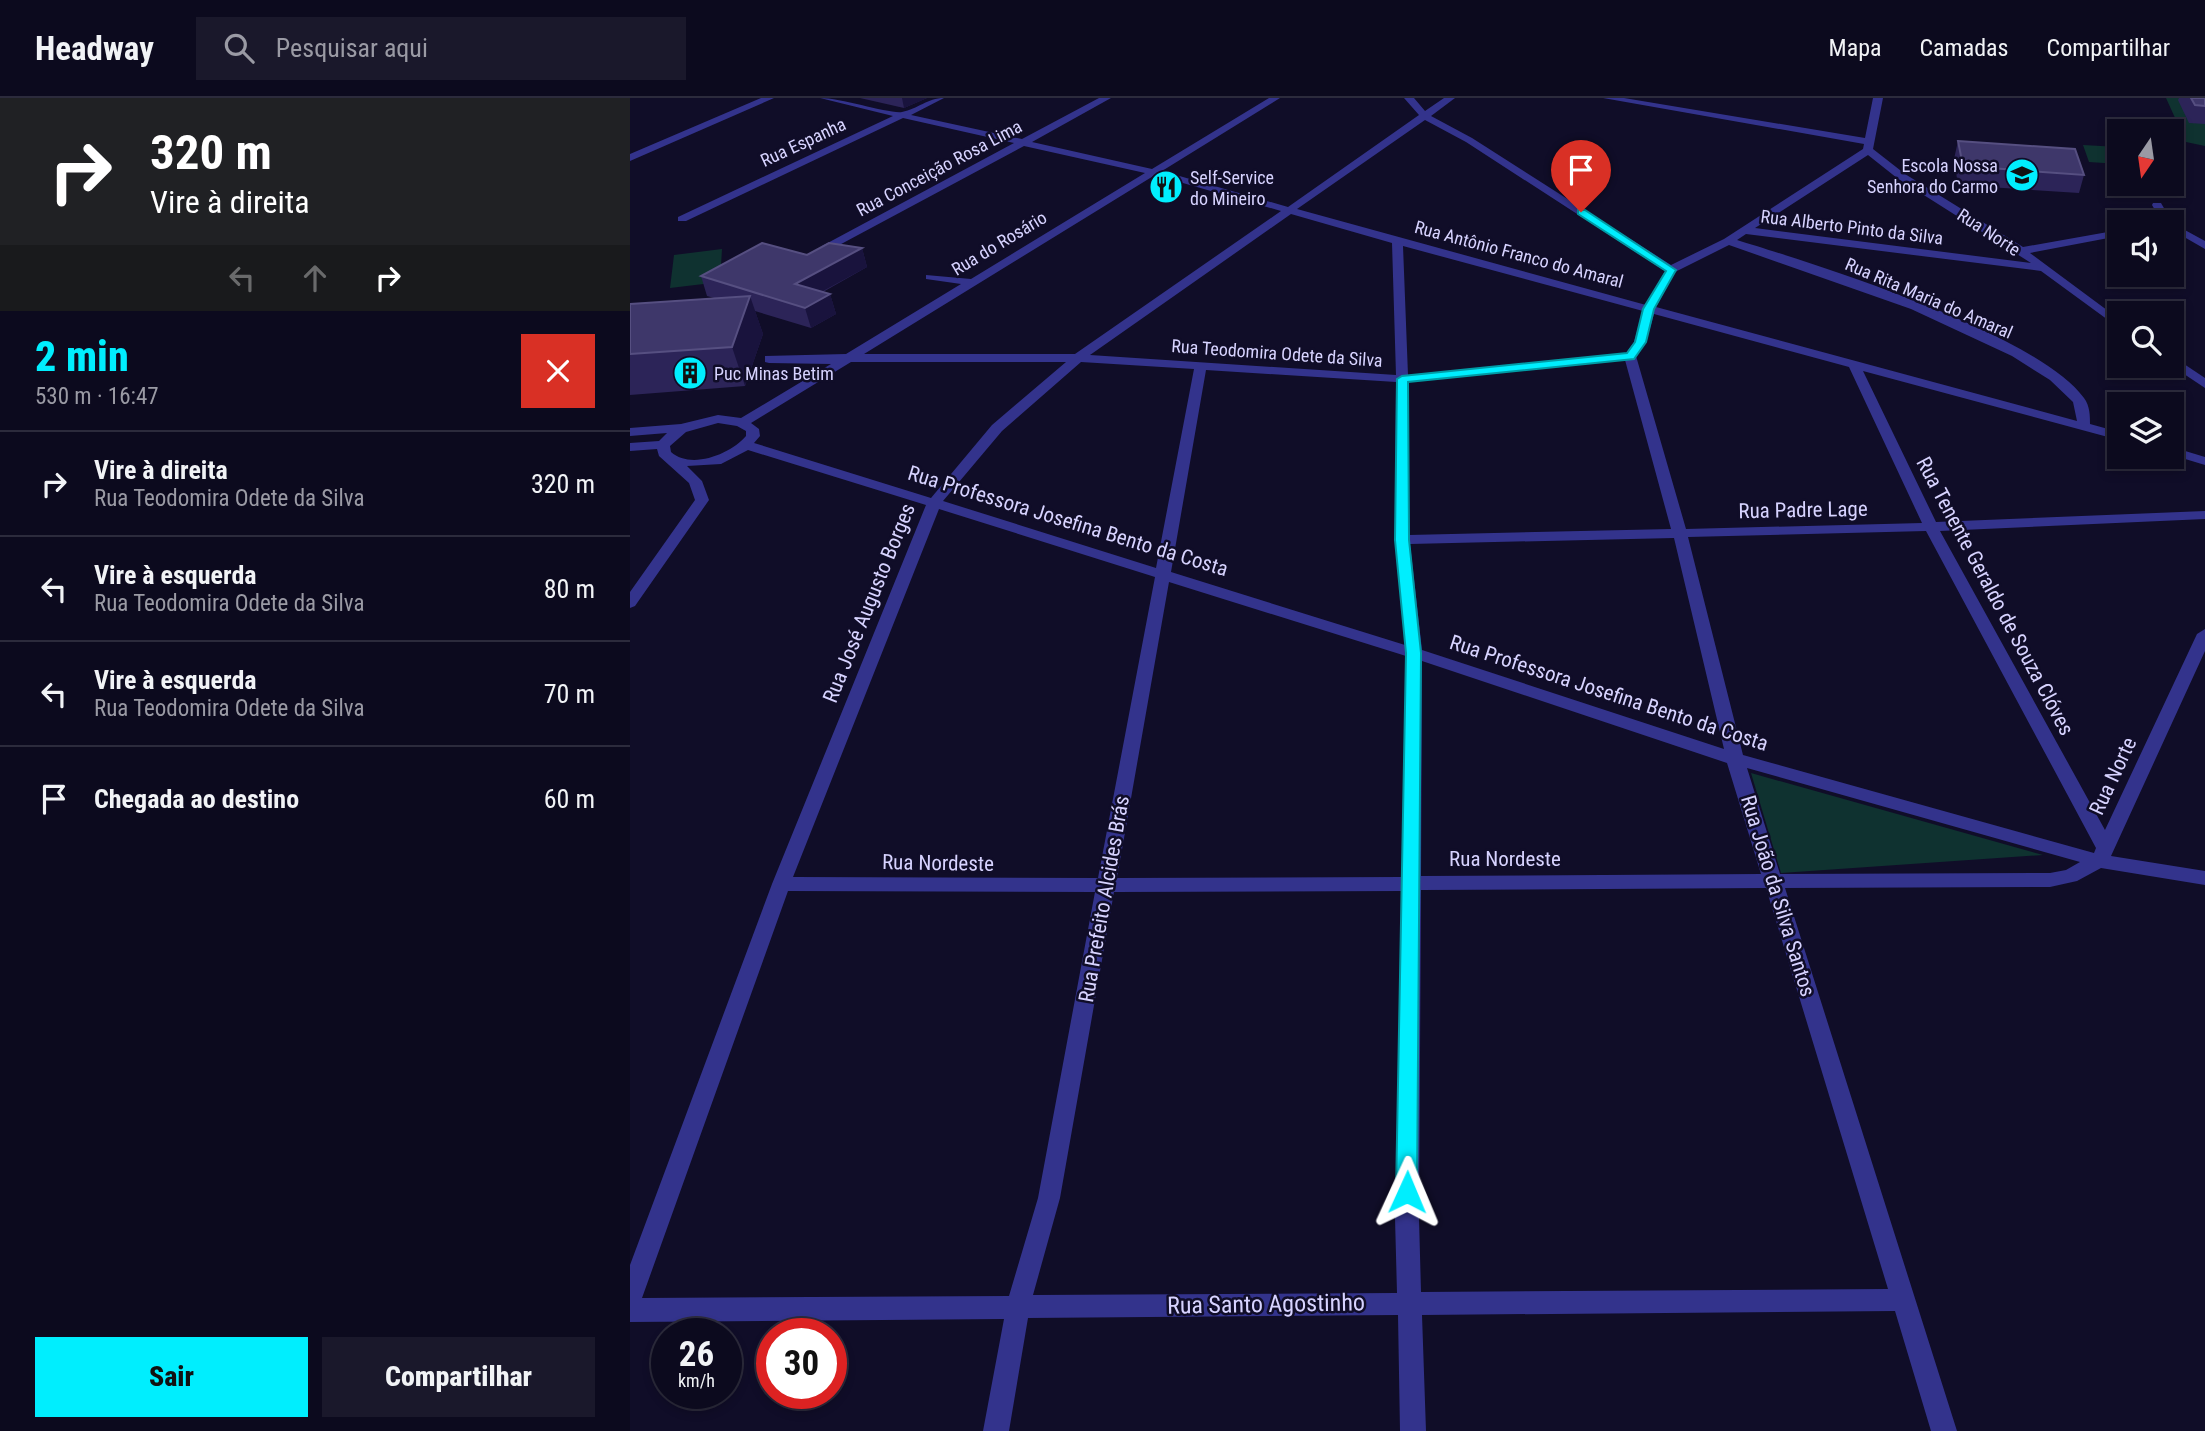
<!DOCTYPE html>
<html lang="pt">
<meta charset="utf-8">
<style>
body{margin:0;font-family:"Roboto Condensed",sans-serif;background:#1a182b;color:#f1f3f6;height:100vh;display:flex;flex-direction:column;font-size:26px;white-space:nowrap}
*{box-sizing:border-box;margin:0}
p{font-size:23px;color:#9a9aa4}
.icon{flex:none;width:38px;height:38px;fill:none;stroke:currentColor;stroke-width:2;stroke-linecap:round;stroke-linejoin:round}
.map{position:relative;flex:1;overflow:hidden}
.panel{display:flex;flex-direction:column;background:#0c0a1e;width:630px}
.panel>*{flex:none}
.banner{background:#202124;color:#fff;overflow:hidden}
.needle{width:46px;rotate:193deg}
.fabs{position:absolute;left:1477px;top:21px;display:grid;gap:14px}
.fabs a{display:grid;place-items:center;width:77px;height:77px;border-radius:0px;background:#0c0a1e;box-shadow:0 4px 10px #0003,0 0 0 2px #2c2b3c;font-size:35px}
.speed{position:absolute;left:21px;top:1220px;display:flex;gap:14px;font-size:35px;font-weight:700;text-align:center}
.speed>*{display:grid;place-content:center;width:91px;height:91px;border-radius:50%;background:#0c0a1e;box-shadow:0 4px 10px #0003,0 0 0 2px #2c2b3c;line-height:1}
.speed small{font-size:18px;font-weight:400}
.speed .limit{border:10px solid #d22;background:#fff;color:#111}
.pin{position:absolute;display:grid;place-items:center;width:60px;height:60px;color:#fff;margin:-72px -30px;border-radius:50% 50% 50% 0;rotate:-45deg;box-shadow:0 0 7px #0007}
.pin .icon{rotate:45deg}
.me{position:absolute;width:77px;margin:-38px;rotate:1deg;stroke-linejoin:round;filter:drop-shadow(0 0 5px #0008)}
.turn{display:flex;align-items:center;gap:24px;height:147px;padding:0 35px;font-size:32px}
.turn .icon{width:91px;height:91px;stroke-width:2.5}
.turn b{display:block;font-size:49px;line-height:60px}
.lanes{display:flex;align-items:center;height:66px;padding:0 35px;background:#0003;justify-content:center;gap:35px;direction:ltr}
.lanes .off{opacity:.35}
.round{display:grid;place-items:center;flex:none;width:74px;height:74px;border-radius:0px;background:#1a182b}
.summary{display:flex;align-items:center;justify-content:space-between;height:119px;padding:0 35px}
h1{font-size:42px;font-weight:800;line-height:52px;color:#00eefe}
.primary-button{display:flex;gap:14px;margin-top:auto;padding:14px 35px}
.primary-button a{flex:1;height:80px;border-radius:0px;background:#00eefe;color:#111;font-size:28px;font-weight:800;line-height:80px;text-align:center}
.primary-button a+a{background:#1a182b;color:#f1f3f6}
ul{padding:0;list-style:none}
li{display:flex;align-items:center;gap:21px;height:105px;padding:0 35px;border-top:2px solid #2c2b3c}
li div{flex:1}
li b{display:block;font-size:26px}
li em{font-style:normal}
header{display:flex;align-items:center;gap:42px;box-sizing:border-box;height:98px;padding:0 35px;background:#0c0a1e;border-bottom:2px solid #2c2b3c}
header strong{font-size:33px}
nav{display:flex;gap:38px;margin-inline-start:auto;font-size:24px}
.search{width:490px;height:63px;background:#1a182b;display:flex;align-items:center;gap:18px;box-sizing:border-box;padding:0 24px;border-radius:0px;color:#9a9aa4;font-size:26px}
main{display:flex;flex:1;min-height:0}
.map>svg:first-child{display:block}
.green{fill:#0f3230}
.lines{fill:none;stroke-linecap:round;stroke-linejoin:round}
.minor{fill:#33338c;fill-rule:evenodd}
.wall{fill:#2c2458}
.shaded-wall{fill:#19133d}
.building{fill:#3e376a;stroke:#564f81;stroke-width:2}
.route{fill:#00eefe;stroke:#009ba5;stroke-width:2}
.labels{text-anchor:middle;dominant-baseline:central;stroke-width:5;stroke-linejoin:round;paint-order:stroke}
.far-street-label{font-size:18px;fill:#d7d3ff;stroke:#100d28}
.far-poi-label{font-size:18px;fill:#d7d3ff;stroke:#100d28;text-anchor:start}
.street-label{font-size:21px;fill:#d7d3ff;stroke:#100d28}
.near-street-label{font-size:24px;fill:#d7d3ff;stroke:#100d28}
</style>
<header>
<strong>Headway</strong>
<div class="search"><svg class="icon" aria-label="search" viewBox="0 0 24 24"><circle cx="10" cy="10" r="6"/><path d="M15 15l6 6"/></svg>Pesquisar aqui</div>
<nav><a>Mapa</a><a>Camadas</a><a>Compartilhar</a></nav>
</header>
<main>
<section class="panel">
<div class="banner">
<div class="turn"><svg class="icon" aria-label="right" viewBox="0 0 24 24"><path d="M7 20v-9h11M14 6l5 5-5 5"/></svg><div><b>320 m</b>Vire à direita</div></div>
<div class="lanes"><svg class="icon off" aria-label="left" viewBox="0 0 24 24"><path d="M17 20v-9H6M10 6l-5 5 5 5"/></svg><svg class="icon off" aria-label="ahead" viewBox="0 0 24 24"><path d="M12 20V5M6 11l6-6 6 6"/></svg><svg class="icon" aria-label="right" viewBox="0 0 24 24"><path d="M7 20v-9h11M14 6l5 5-5 5"/></svg></div>
</div>
<div class="summary"><div><h1>2 min</h1><p>530 m · 16:47</p></div><a class="round" style="background:#d93025;color:#fff"><svg class="icon" aria-label="close" viewBox="0 0 24 24"><path d="M6 6l12 12M18 6L6 18"/></svg></a></div>
<ul>
<li><svg class="icon" aria-label="right" viewBox="0 0 24 24"><path d="M7 20v-9h11M14 6l5 5-5 5"/></svg><div><b>Vire à direita</b><p>Rua Teodomira Odete da Silva</p></div><em>320 m</em></li>
<li><svg class="icon" aria-label="left" viewBox="0 0 24 24"><path d="M17 20v-9H6M10 6l-5 5 5 5"/></svg><div><b>Vire à esquerda</b><p>Rua Teodomira Odete da Silva</p></div><em>80 m</em></li>
<li><svg class="icon" aria-label="left" viewBox="0 0 24 24"><path d="M17 20v-9H6M10 6l-5 5 5 5"/></svg><div><b>Vire à esquerda</b><p>Rua Teodomira Odete da Silva</p></div><em>70 m</em></li>
<li><svg class="icon" aria-label="arrive" viewBox="0 0 24 24"><path d="M6 21V4h12l-3 4 3 4H6"/></svg><div><b>Chegada ao destino</b></div><em>60 m</em></li>
</ul>
<div class="primary-button"><a>Sair</a><a>Compartilhar</a></div>
</section>
<div class="map">
<svg width="1575" height="1333" viewBox="0 0 1575 1333">
<rect width="100%" height="100%" fill="#100d28"/>
<!-- green -->
<path class="green" d="M1536,0H1575V48L1556,44Z
M1453,47L1489,49V66L1459,64Z
M92,151L90,184L40,190L44,157Z
M1121,675L1413,757L1151,775Z"/>
<g class="lines">
<!-- minor -->
<path class="minor" d="M131,0H144L0,63V56Z
M190,0C212,0 259,16 272,14C288,11 297,0 314,0L281,17L392,41L469,0H481L402,44L522,71L639,0H650L532,73L658,109L789,17L774,0H784L795,13L814,0H825L801,18L842,40L1041,167L1094,141L1233,51L1234,46L973,0H994L1235,40L1243,0H1253L1243,51L1275,76L1393,149L1489,132V138L1400,155L1489,221V230L1411,173L1116,136L1107,142C1188,167 1406,235 1454,300C1460,308 1460,318 1460,326L1489,334V342L1233,273L1306,424L1575,413V421L1310,433L1475,732L1567,536L1575,531V553L1481,758L1575,773V787L1471,770L1447,783L1420,789L1155,790L1327,1333H1301L1265,1213L792,1217L796,1333H770L768,1217L398,1220L379,1333H353L374,1221L0,1224V1167L142,786L296,407L118,352L91,366L57,368L72,383L79,402L5,508L0,510V494L65,402L59,385L29,358L27,351L0,353V345L29,343L37,335L0,338V330L51,326L88,317L111,320L201,266L139,265L135,264V258L216,256L331,186L296,181V177L341,181L515,75L394,48L200,152H192V148L384,45L273,20L56,123H48V119L263,18ZM795,22L836,44L1035,173L1016,207L667,111ZM1238,57L1267,80L1401,165L1125,130ZM525,77L651,113L445,256H234ZM661,116L762,145L766,277L460,257ZM1099,147L1281,211L1382,258L1420,282L1443,304L1447,323L1026,209L1045,174ZM773,148L1013,213L1004,244L996,255L778,277ZM1024,216L1219,269L1292,425L1056,431L1006,258L1016,244ZM995,262L1041,431L779,437L778,284ZM221,264H436L362,327L301,400L124,345L130,338L129,331L121,325ZM451,264L564,271L526,470L313,403L372,333ZM576,272L766,284L765,442L775,547L541,474ZM88,325L107,328L116,333V338C101,356 61,372 41,354L40,348L56,334ZM309,411L525,479L468,780L163,779ZM1296,433L1466,750L1464,755L1113,657L1058,439ZM1044,440L1094,651L792,552L780,446ZM539,484L776,558L772,779L487,780ZM792,563L1097,665L1131,776L791,778ZM1117,670L1450,764L1436,772L1420,775L1150,776ZM1136,790L1258,1191L791,1194L789,1120L791,792ZM158,793L465,794L408,1100L379,1198L12,1200ZM772,793L765,1120L767,1195L403,1197L430,1100L484,794Z
M1523,105H1531L1542,124V125L1575,143V151L1542,132V124H1532L1522,107Z
M1542,258L1575,280V290L1542,268Z
M1542,349L1575,359V367L1542,357Z"/>
</g>
<!-- wall -->
<path class="wall" d="M230,0H297L274,10Z
M1549,0H1575V26L1559,25L1548,2Z
M1328,43L1454,77L1449,95L1328,87L1324,61Z
M232,150L237,169L193,194L200,196L206,216L181,230L125,213L133,236L115,288L0,297V206L84,200L77,198L71,178L177,157Z"/>
<!-- shaded-wall -->
<path class="shaded-wall" d="M272,0H297L274,10Z
M232,150L237,169L171,205L165,186Z
M200,196L206,216L181,230L175,210Z
M120,198L133,236L115,288L102,249Z"/>
<!-- building -->
<path class="building" d="M1561,0H1575V8L1565,7Z
M1328,43L1445,51L1454,77L1333,68Z
M132,145L177,157L199,145L232,150L165,186L200,196L175,210L71,178Z
M120,198L102,249L0,256V206Z"/>
<!-- route -->
<path class="route" d="M948,112H955L1046,172L1024,211L1016,244L1004,261L778,284L779,442L791,555L787,1094L784,1101L777,1104L769,1101L766,1094L776,555L765,442L767,281L772,278L997,255L1005,244L1013,211L1036,173L948,116Z"/>
<!-- icons -->
<defs>
<symbol id="university-disc" viewBox="-11 -11 22 22"><circle r="9.5" fill="#00eefe" stroke="#100d28"/><path d="M0-5L7-2L0 1L-7-2ZM-4 1L0 2.5L4 1V4Q0 6-4 4Z" fill="#111"/></symbol>
<symbol id="restaurant-disc" viewBox="-11 -11 22 22"><circle r="9.5" fill="#00eefe" stroke="#100d28"/><path d="M-5-6h1v4h1v-4h1v4h1v-4h1v5L-1.5 .5V6h-2V.5L-5-1ZM5-6V6H3V1.5H1.5Q1.5-4 5-6Z" fill="#111"/></symbol>
<symbol id="building-disc" viewBox="-11 -11 22 22"><circle r="9.5" fill="#00eefe" stroke="#100d28"/><path d="M-4-6H4V6H1V3H-1V6H-4ZM-2.5-4.3h1.7v1.8h-1.7ZM.8-4.3h1.7v1.8H.8ZM-2.5-1h1.7V.8h-1.7ZM.8-1h1.7V.8H.8Z" fill="#111"/></symbol>
</defs>
<g fill-rule="evenodd">
<use href="#university-disc" x="1373" y="58" width="38" height="38"/>
<use href="#restaurant-disc" x="517" y="70" width="38" height="38"/>
<use href="#building-disc" x="41" y="256" width="38" height="38"/>
</g>
<g class="labels">
<!-- far-street labels -->
<g class="far-street-label">
<text transform="translate(173 44) rotate(-25)">Rua Espanha</text>
<text transform="translate(309 70) rotate(-28)">Rua Conceição Rosa Lima</text>
<text transform="translate(1222 129) rotate(7)">Rua Alberto Pinto da Silva</text>
<text transform="translate(1359 134) rotate(33)">Rua Norte</text>
<text transform="translate(369 145) rotate(-31)">Rua do Rosário</text>
<text transform="translate(889 156) rotate(15)">Rua Antônio Franco do Amaral</text>
<text transform="translate(1299 200) rotate(23)">Rua Rita Maria do Amaral</text>
<text transform="translate(647 255) rotate(4)">Rua Teodomira Odete da Silva</text>
</g>
<!-- far-poi labels -->
<g class="far-poi-label">
<text x="1368" y="67" text-anchor="end">Escola Nossa<tspan x="1368" dy="21">Senhora do Carmo</tspan></text>
<text x="560" y="79">Self-Service<tspan x="560" dy="21">do Mineiro</tspan></text>
<text x="84" y="275">Puc Minas Betim</text>
</g>
<!-- street labels -->
<g class="street-label">
<text transform="translate(1173 412) rotate(-1)">Rua Padre Lage</text>
<text transform="translate(438 423) rotate(17)">Rua Professora Josefina Bento da Costa</text>
<text transform="translate(1365 498) rotate(62)">Rua Tenente Geraldo de Souza Clóves</text>
<text transform="translate(239 505) rotate(-68)">Rua José Augusto Borges</text>
<text transform="translate(979 595) rotate(18)">Rua Professora Josefina Bento da Costa</text>
<text transform="translate(1483 678) rotate(-65)">Rua Norte</text>
<text x="875" y="761">Rua Nordeste</text>
<text transform="translate(308 765) rotate(1)">Rua Nordeste</text>
<text transform="translate(1148 798) rotate(73)">Rua João da Silva Santos</text>
<text transform="translate(474 801) rotate(-80)">Rua Prefeito Alcides Brás</text>
</g>
<!-- near-street labels -->
<g class="near-street-label">
<text transform="translate(636 1206) rotate(-1)">Rua Santo Agostinho</text>
</g>
</g>
</svg>
<div class="fabs">
<a><svg class="needle" viewBox="-14 -14 28 28"><path d="M0-13l5 13h-10z" fill="#e53935"/><path d="M0 13l5-13h-10z" fill="#9a9aa4"/></svg></a>
<a><svg class="icon" aria-label="sound" viewBox="0 0 24 24"><path d="M4 9h4l5-4v14l-5-4H4zM17 9q2 3 0 6"/></svg></a>
<a><svg class="icon" aria-label="search" viewBox="0 0 24 24"><circle cx="10" cy="10" r="6"/><path d="M15 15l6 6"/></svg></a>
<a><svg class="icon" aria-label="layers" viewBox="0 0 24 24"><path d="M12 4l9 5-9 5-9-5zM3 14l9 5 9-5"/></svg></a>
</div>
<div class="speed"><div>26<small>km/h</small></div><div class="limit">30</div></div>
<div class="pin" style="left:951px;top:114px;background:#d93025"><svg class="icon" aria-label="arrive" viewBox="0 0 24 24"><path d="M6 21V4h12l-3 4 3 4H6"/></svg></div>
<svg class="me" style="left:777px;top:1094px" viewBox="-20 -20 40 40"><path d="M0-17L14 15 0 8-14 15z" fill="#00eefe" stroke="#fff" stroke-width="4"/></svg>
</div>
</main>
